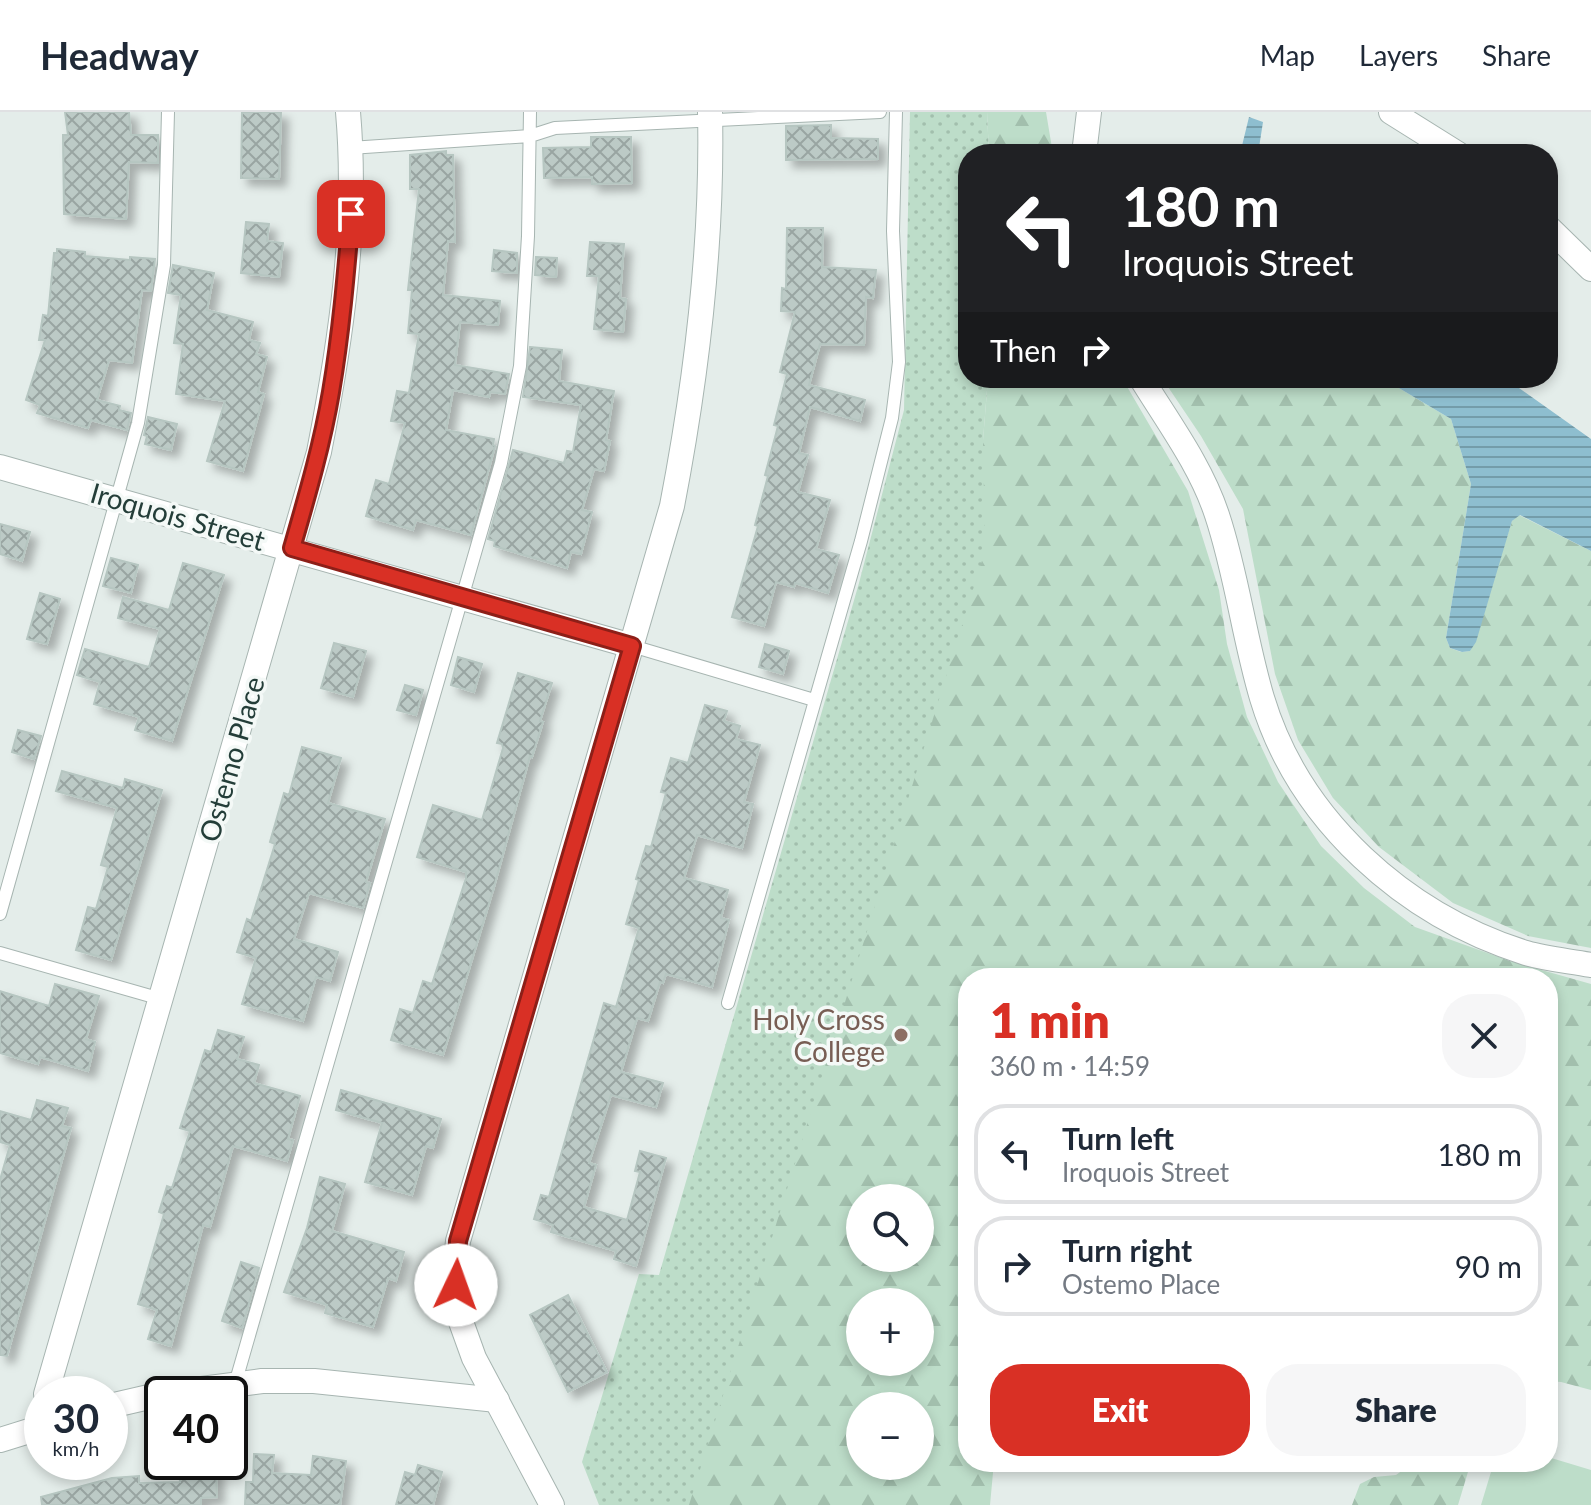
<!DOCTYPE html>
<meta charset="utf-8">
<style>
body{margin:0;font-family:Lato,sans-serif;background:#f6f6f7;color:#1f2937;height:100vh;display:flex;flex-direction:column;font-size:30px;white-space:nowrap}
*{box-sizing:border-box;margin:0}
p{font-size:26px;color:#747a83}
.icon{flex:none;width:44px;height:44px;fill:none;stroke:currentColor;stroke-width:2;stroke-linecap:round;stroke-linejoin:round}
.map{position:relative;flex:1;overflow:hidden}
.panel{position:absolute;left:958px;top:856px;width:600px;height:504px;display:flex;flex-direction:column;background:#fff;border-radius:32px;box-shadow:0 4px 12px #0003}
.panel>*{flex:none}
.top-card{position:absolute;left:958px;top:32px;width:600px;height:244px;border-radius:32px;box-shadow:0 4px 12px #0003;background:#202124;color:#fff;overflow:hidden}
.buttons{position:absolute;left:846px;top:1072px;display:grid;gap:16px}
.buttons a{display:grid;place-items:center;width:88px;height:88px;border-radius:50%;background:#fff;box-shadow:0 4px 12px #0003;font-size:40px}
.speed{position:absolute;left:24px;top:1264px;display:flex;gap:16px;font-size:40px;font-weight:700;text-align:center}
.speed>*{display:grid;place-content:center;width:104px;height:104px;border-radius:50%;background:#fff;box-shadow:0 4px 12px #0003;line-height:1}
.speed small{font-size:20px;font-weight:400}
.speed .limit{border:4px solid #111;border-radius:12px;background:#fff;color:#111}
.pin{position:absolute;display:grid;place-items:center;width:68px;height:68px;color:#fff;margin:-34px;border-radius:16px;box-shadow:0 4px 12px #0006}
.me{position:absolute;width:88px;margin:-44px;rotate:3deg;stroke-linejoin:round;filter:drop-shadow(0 0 6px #0008)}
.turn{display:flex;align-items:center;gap:28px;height:168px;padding:0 32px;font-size:36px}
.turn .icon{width:104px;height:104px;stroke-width:2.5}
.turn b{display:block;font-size:56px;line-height:68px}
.then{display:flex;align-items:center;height:76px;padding:0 32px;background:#0003;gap:16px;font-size:30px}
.round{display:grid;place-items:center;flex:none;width:84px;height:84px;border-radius:32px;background:#f6f6f7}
.summary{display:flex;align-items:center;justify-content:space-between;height:136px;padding:0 32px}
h1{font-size:48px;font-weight:800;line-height:60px;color:#d93025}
.button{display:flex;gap:16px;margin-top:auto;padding:16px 32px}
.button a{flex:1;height:92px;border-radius:32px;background:#d93025;color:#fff;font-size:32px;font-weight:800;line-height:92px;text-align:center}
.button a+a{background:#f6f6f7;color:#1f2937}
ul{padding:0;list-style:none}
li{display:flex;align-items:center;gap:24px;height:100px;margin:0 16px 12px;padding:0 16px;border:4px solid #e0e1e3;border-radius:32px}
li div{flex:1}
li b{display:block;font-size:30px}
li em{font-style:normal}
header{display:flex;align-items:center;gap:48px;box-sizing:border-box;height:112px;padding:0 40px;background:#fff;border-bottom:2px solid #e0e1e3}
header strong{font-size:38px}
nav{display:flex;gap:44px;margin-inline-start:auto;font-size:28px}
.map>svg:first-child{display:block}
.grass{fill:#bdddc9}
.forest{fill:url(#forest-firs);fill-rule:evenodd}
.park{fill:url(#park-dots)}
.water{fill:url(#water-rules)}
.building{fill:url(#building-cross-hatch);stroke:#b6c6c1;stroke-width:2;filter:url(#shadow)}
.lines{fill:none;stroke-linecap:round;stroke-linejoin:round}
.service-casing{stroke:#a7b5b1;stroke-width:14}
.minor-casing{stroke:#a7b5b1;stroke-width:26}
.tertiary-casing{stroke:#a7b5b1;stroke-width:26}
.service{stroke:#fff;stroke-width:12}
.minor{stroke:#fff;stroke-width:24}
.tertiary{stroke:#fff;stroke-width:24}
.route-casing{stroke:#8d1f18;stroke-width:20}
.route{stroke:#d93025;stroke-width:14}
.education-dot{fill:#8d6e63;stroke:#f4f9f7;stroke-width:3}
.labels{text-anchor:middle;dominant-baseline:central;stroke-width:7;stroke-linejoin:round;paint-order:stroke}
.street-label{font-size:28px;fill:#243e39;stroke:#f4f9f7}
.education-label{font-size:28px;fill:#785e54;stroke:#f4f9f7;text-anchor:end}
</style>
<header>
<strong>Headway</strong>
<nav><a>Map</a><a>Layers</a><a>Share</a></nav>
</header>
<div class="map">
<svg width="1591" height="1393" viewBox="0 0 1591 1393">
<defs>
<pattern id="forest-firs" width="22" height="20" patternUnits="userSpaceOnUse" patternTransform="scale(2)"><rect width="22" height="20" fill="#bdddc9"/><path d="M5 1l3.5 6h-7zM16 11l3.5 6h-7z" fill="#a2bfad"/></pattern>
<pattern id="park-dots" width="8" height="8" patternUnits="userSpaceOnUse" patternTransform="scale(2)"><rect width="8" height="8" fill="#bdddc9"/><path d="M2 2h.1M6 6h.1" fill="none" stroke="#a2bfad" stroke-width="1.8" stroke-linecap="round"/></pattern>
<pattern id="water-rules" width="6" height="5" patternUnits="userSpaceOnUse" patternTransform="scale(2)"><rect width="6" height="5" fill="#8ebecf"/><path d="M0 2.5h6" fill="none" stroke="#749ca9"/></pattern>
<pattern id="building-cross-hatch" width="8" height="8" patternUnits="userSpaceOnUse" patternTransform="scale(2)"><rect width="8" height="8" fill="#bccac6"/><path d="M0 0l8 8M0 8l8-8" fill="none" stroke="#99a5a2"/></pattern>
<filter id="shadow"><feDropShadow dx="7" dy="7" stdDeviation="4" flood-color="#0004"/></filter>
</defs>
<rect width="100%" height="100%" fill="#e4edea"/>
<!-- grass -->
<path class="grass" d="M1548,1345L1591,1358V1393H1481L1494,1350H1548Z"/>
<!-- forest -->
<path class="forest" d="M987,0H1046L1053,42H989Z
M988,266H1122L1188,379L1219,478L1227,532L1247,605L1278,670L1321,734L1364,776L1415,815L1510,849L1591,872V1278L1561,1270L1548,1269V866H968V1350H994L990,1393H681L983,328ZM860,1086H920V1146H860ZM860,1190H920V1250H860ZM860,1294H920V1354H860Z
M1162,266H1382L1451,307L1471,372L1446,526L1450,536L1461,540L1470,539L1512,409L1519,403L1591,439V836L1528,824L1453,791L1379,735L1333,686L1298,628L1275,562L1243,397L1201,324Z
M1414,1350H1471L1458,1393H1352L1360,1372L1374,1365L1396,1363Z"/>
<!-- park -->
<path class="park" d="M910,0H987L989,42H968V266H988L983,328L985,439L689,1393H599L582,1350L639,1162L659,1163L859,471L904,298Z"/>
<!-- water -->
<path class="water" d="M1249,5L1263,10L1258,42H1240Z
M1382,266H1505L1591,327V439L1520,403L1512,409L1476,530L1470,539L1462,540L1450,536L1446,526L1471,372L1451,307Z"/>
<!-- building -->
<path class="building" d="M65,0H129L131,23H158V51L129,50L126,107L64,102L63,23H68Z
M242,0H281L279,67L241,66Z
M831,13V26L878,27V47L786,48V14Z
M591,25H631L632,71L592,72V65L544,66L543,36L591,35Z
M446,39V43H453L455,130L448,129L443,183L500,189L498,213L460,210L455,253L509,262L505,282L490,280L489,285L453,278L446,318L494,327L493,333L495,334L471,423L416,408L413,418L366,404L376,368L389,372L405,311L391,309L397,279L409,281L419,222L408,221L412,178H408L419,77H410V43Z
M246,110L269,112L267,129L283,131L279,165L241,161Z
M787,116H823L822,155L876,158L873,186L866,185L864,233L820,232L809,273L865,288L860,309L810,295L799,341L808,343L798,380L830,388L816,437L839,443L828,481L795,471L794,475L776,470L764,514L732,505L758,414L755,413L768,364L765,363L778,314L774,313L787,262L780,260L795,200L781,199L782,176L786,177Z
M590,130L624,132L620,186L626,187L623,220L594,217L599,164H587Z
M57,137L85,140V144L130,148V145L155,147L151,179L142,178L132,251L109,248L97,288L120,294L119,298L131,301L127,318L91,308L88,316L37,301L40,293L26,288L45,228H39L43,203L48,204L54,141H57Z
M494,138L517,141V161L492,159Z
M536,145L557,146L556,165L535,163Z
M173,153L214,161L207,198L253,210L249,228L260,231L256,242L267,245L258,280L264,282L243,359L207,349L225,289L176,282L183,232L174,231L181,183L168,181Z
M530,235L562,238L559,269L614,279L606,328L610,329L604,359L594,357L582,398L592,400L581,442L571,440L567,456L494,434L495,429L488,427L513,338L564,351L567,339L573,340L581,293L523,285Z
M148,305L177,312L171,338L145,332L147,324L144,323Z
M0,412L30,420L22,449L0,442Z
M111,446L138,453L131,481L103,474Z
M183,451L224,463L172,629L135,618L139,605L94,592L100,570L77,563L85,537L149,555L160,517L118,506L123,485L169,498Z
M40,481L60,487L47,532L27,527Z
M334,531L366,539L353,585L321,576Z
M765,532L789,539L783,562L759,555Z
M458,545L482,552L474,580L451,573Z
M518,561L552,571L540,609L543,610L532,645L530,644L494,775L443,943L391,928L400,897L413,901L423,869L432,872L466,766V760L417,745L433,693L482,708L503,636L502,632L497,631Z
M405,573L423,578L416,603L397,598Z
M705,593L727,599L724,609L740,614L736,627L760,633L744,690L753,692L742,736L697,723L684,766L728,778L721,806L729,808L712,875L666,862L663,871L660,870L648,909L637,906L621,960L663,971L656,995L611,983L589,1051L596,1053L584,1095L627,1108L640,1060L635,1059L640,1039L666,1046L636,1154L614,1147L616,1139L551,1120L553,1113L534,1107L541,1083L549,1085L604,891L616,895L639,816L626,812L639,768L636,767L646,734L651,735L666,681L661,680L671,646L688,651Z
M18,618L41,624L34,647L12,640Z
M302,635L341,646L328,691L385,707L366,770L370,771L363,796L309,781L294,827L338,840L330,869L316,865L303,909L242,892L256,846L237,840L247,807L251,809L275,732L270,730L284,681L289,683Z
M62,659L123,676L125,667L162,678L111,848L76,838L88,795L96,797L108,755L101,753L117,696L56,679Z
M55,872L99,884L86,927L95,930L88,959L40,945L38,952L0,941V879L49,894Z
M218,918L244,925L237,947L259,953L254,971L300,984L288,1027L293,1028L287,1049L233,1034L210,1115L203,1113L171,1234L148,1227L157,1198L138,1192L164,1102L159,1100L167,1074L172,1076L190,1019L180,1016L205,938L211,940Z
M341,978L441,1007L433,1036L426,1034L412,1083L365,1070L382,1011L336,998Z
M37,988L68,996L62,1014L71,1016L7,1244L0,1243V1068L10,1033L0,1030V999L31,1008Z
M320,1065L345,1072L332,1119L404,1140L396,1169L388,1166L373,1215L325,1201L327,1193L284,1180L307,1116Z
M241,1150L259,1156L242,1216L222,1209Z
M568,1183L607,1260L568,1280L530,1203Z
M254,1342L274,1343L272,1361L311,1363L313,1344L346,1349L340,1393H245L246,1370H253Z
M418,1353L442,1360L433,1393H396L405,1360L415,1363Z
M216,1356L217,1385L201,1386V1393H42L41,1385L112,1366L139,1364V1371L180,1370L179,1359Z"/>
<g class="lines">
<defs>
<path id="service" d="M350,36L530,24L555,16L880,0
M632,534L814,588
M0,802L138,311L164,153L168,0
M0,841L161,887
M728,891L861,429L892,306L899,250L893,119L896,0
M235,1272L501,351L520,254L528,124L530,0"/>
<path id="minor" d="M1391,0L1458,42
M1084,42L1089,0
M1548,115L1591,157
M1141,266C1168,310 1201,354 1217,403C1237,463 1244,526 1262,586C1299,709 1405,803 1526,841C1546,847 1570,849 1591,853
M0,355L632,534
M46,1282L319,340C341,228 358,114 348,0
M163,1282L262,1269H314L497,1288
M110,1294L162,1282
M0,1328L42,1315"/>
<path id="tertiary" d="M552,1393L474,1246L456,1196V1149L458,1129L672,394C697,264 713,133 710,0"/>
</defs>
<!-- service casing -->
<use href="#service" class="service-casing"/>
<!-- minor casing -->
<use href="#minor" class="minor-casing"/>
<!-- tertiary casing -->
<use href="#tertiary" class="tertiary-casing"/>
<!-- service -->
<use href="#service" class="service"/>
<!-- minor -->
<use href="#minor" class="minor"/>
<!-- tertiary -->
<use href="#tertiary" class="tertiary"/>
</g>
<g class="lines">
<defs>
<path id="route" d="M351,102C346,162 341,221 331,280C322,333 307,384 292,436L632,534L458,1129L456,1173"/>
</defs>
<!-- route casing -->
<use href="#route" class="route-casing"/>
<!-- route -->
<use href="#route" class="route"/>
</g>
<!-- markers -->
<circle class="education-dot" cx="901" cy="923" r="8"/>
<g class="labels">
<!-- street labels -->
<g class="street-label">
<text transform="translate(178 404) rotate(16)">Iroquois Street</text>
<text transform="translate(231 647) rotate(-74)">Ostemo Place</text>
</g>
<!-- education labels -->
<g class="education-label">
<text x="885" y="907">Holy Cross<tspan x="885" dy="32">College</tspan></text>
</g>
</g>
</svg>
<div class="buttons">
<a><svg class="icon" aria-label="search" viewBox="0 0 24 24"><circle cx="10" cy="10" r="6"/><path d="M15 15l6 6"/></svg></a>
<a>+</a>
<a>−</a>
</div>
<div class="speed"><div>30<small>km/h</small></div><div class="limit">40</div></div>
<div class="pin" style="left:351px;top:102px;background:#d93025"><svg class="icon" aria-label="arrive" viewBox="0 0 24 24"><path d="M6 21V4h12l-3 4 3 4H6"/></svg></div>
<svg class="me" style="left:456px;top:1173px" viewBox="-20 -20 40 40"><circle r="19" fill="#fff"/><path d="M0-13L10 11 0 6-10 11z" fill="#d93025"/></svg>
<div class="top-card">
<div class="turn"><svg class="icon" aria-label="left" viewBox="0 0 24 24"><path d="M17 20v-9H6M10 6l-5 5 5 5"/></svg><div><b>180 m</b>Iroquois Street</div></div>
<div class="then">Then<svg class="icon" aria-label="right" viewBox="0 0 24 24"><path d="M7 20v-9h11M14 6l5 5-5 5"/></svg></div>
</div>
<section class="panel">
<div class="summary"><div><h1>1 min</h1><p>360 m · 14:59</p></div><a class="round"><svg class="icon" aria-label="close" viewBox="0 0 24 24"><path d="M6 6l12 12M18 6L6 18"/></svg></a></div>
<ul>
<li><svg class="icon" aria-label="left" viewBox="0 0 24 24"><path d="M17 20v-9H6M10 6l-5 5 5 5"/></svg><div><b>Turn left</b><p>Iroquois Street</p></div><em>180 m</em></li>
<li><svg class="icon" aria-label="right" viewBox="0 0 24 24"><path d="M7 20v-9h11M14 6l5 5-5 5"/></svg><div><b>Turn right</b><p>Ostemo Place</p></div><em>90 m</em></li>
</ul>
<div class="button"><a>Exit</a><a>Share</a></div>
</section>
</div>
